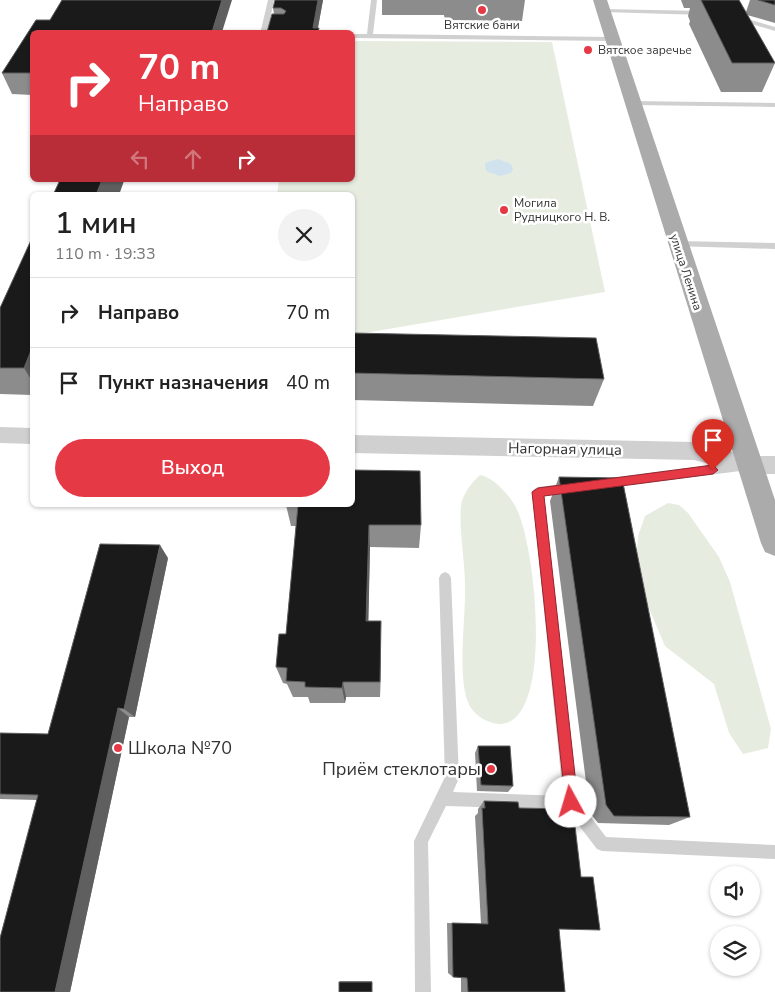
<!DOCTYPE html>
<html lang="ru">
<meta charset="utf-8">
<style>
body{margin:0;font-family:"Nunito Sans",sans-serif;background:#f2f2f2;color:#222;height:100vh;display:flex;flex-direction:column;font-size:19px;white-space:nowrap}
*{box-sizing:border-box;margin:0}
p{font-size:16px;color:#767676}
.icon{flex:none;width:28px;height:28px;fill:none;stroke:currentColor;stroke-width:2;stroke-linecap:round;stroke-linejoin:round}
.map{position:relative;flex:1;overflow:hidden}
.details{position:absolute;left:30px;top:192px;width:325px;height:315px;display:flex;flex-direction:column;background:#fff;border-radius:8px;box-shadow:0 1px 4px #0004}
.details>*{flex:none}
.guide{position:absolute;left:30px;top:30px;width:325px;height:152px;border-radius:8px;box-shadow:0 1px 4px #0004;background:#e63946;color:#fff;overflow:hidden}
.controls{position:absolute;left:710px;top:866px;display:grid;gap:10px}
.controls a{display:grid;place-items:center;width:50px;height:50px;border-radius:50%;background:#fff;box-shadow:0 1px 4px #0004;font-size:25px}
.pin{position:absolute;display:grid;place-items:center;width:42px;height:42px;color:#fff;margin:-51px -21px;border-radius:50% 50% 50% 0;rotate:-45deg;box-shadow:0 0 5px #0007}
.pin .icon{rotate:45deg}
.me{position:absolute;width:55px;margin:-28px;rotate:354deg;stroke-linejoin:round;filter:drop-shadow(0 0 4px #0008)}
.turn{display:flex;align-items:center;gap:18px;height:105px;padding:0 25px;font-size:22px}
.turn .icon{width:65px;height:65px;stroke-width:2.5}
.turn b{display:block;font-size:35px;line-height:42px}
.lanes{display:flex;align-items:center;height:48px;padding:0 25px;background:#0003;justify-content:center;gap:25px;direction:ltr}
.lanes .off{opacity:.35}
.round{display:grid;place-items:center;flex:none;width:52px;height:52px;border-radius:26px;background:#f2f2f2}
.head{display:flex;align-items:center;justify-content:space-between;height:85px;padding:0 25px}
h1{font-size:30px;font-weight:600;line-height:38px}
.button{display:flex;gap:10px;margin-top:auto;padding:10px 25px}
.button a{flex:1;height:58px;border-radius:30px;background:#e63946;color:#fff;font-size:20px;font-weight:600;line-height:58px;text-align:center}
ul{padding:0;list-style:none}
li{display:flex;align-items:center;gap:15px;height:70px;padding:0 25px;border-top:1px solid #e0e0e0}
li div{flex:1}
li b{display:block;font-size:19px}
li em{font-style:normal}
.map>svg:first-child{display:block}
.green{fill:#e6ecdf}
.water{fill:#cfe2ee}
.lines{fill:none;stroke-linecap:round;stroke-linejoin:round}
.service{fill:#d0d0d0;fill-rule:evenodd}
.minor{fill:#d0d0d0;fill-rule:evenodd}
.primary{fill:#ababab;fill-rule:evenodd}
.wall{fill:#8c8c8c}
.shaded-wall{fill:#5f5f5f}
.building{fill:#1a1a1a;stroke:#5f5f5f}
.route{fill:#e63946;stroke:#96252e}
.poi-dot{fill:#e63946;stroke:#fff;stroke-width:2}
.labels{text-anchor:middle;dominant-baseline:central;stroke-width:5;stroke-linejoin:round;paint-order:stroke}
.far-poi-label{font-size:12px;fill:#333;stroke:#fff;text-anchor:start}
.far-street-label{font-size:12px;fill:#333;stroke:#fff}
.street-label{font-size:15px;fill:#333;stroke:#fff}
.near-poi-label{font-size:18px;fill:#333;stroke:#fff;text-anchor:start}
</style>
<div class="map">
<svg width="775" height="992" viewBox="0 0 775 992">
<rect width="100%" height="100%" fill="#fff"/>
<!-- green -->
<path class="green" d="M353,41L552,42L605,292L353,335L352,195H277L279,180H352Z
M480,475C494,478 507,493 514,504C535,535 556,723 500,724C488,724 472,714 468,702C457,675 466,616 465,586C465,560 459,532 461,506C462,495 472,482 480,475Z
M668,503L679,505L688,513L719,557L730,582L771,729L768,748L743,754L729,733L714,684L665,646L648,606L637,552L638,536L645,516Z"/>
<!-- water -->
<path class="water" d="M498,159L511,164L513,169L511,173L500,176L486,171L485,163Z"/>
<g class="lines">
<!-- service -->
<path class="service" d="M268,0H274L268,30H283L286,32H249L252,30H261Z
M371,0H377L373,34L612,37L615,39L612,41L352,38V34H367Z
M601,9L704,11L707,13L704,15L603,12L601,11Z
M737,16L775,27V31L735,19L734,18Z
M629,101L775,103V107L632,105H629Z
M677,241L775,243V249L674,246V242Z
M740,461L744,463L745,466L744,469L740,471L609,488L605,486L603,483L605,480L609,478Z
M569,483L573,485L575,488L573,491L544,496L578,800L606,837L775,845V859L602,851L597,849L567,810L446,806L428,842L431,992H415L414,841L445,777L439,578L441,574L445,572L449,574L451,578L459,778L453,792L563,796L532,492L534,489L538,487Z"/>
<!-- minor -->
<path class="minor" d="M0,427L32,428V444L0,443Z
M352,435L694,442L749,456H775V474H749L694,460L352,453Z"/>
<!-- primary -->
<path class="primary" d="M593,0H607L775,500V556L765,552L761,543Z"/>
</g>
<!-- wall -->
<path class="wall" d="M275,0H323L318,28H319V32H267L274,14L273,8Z
M382,0H525L522,21L445,20L444,15H382Z
M681,0H736L746,12L750,0H775V23L747,15L775,63L762,92H721L689,24L690,21L688,16L690,8H684Z
M36,20L32,32V95L12,94L2,73Z
M32,238V395L0,394V308Z
M352,333L604,379L593,406L352,400Z
M559,477L690,817L669,825L598,823L590,813L550,501Z
M286,505H352L421,525L419,548L370,547L368,621L381,640L380,697H346L345,703H310L308,697H293L287,684L283,683L276,667L286,634L296,526H291Z
M168,558L135,717H129L70,992H0L37,800L0,799V733L48,734Z
M478,746L513,786L508,792L477,791L475,753Z
M484,801L519,808L559,929L565,992H461V977H453L448,973L447,923L481,924L475,816L478,813V809Z
M340,981H372V992L339,982Z"/>
<!-- shaded-wall -->
<path class="shaded-wall" d="M222,0H232L222,32H212Z
M318,0H323L317,32L313,28Z
M102,180H124V181L119,195H96Z
M32,348V381L24,368Z
M369,525L370,547L368,640L366,621Z
M160,545L168,558L135,717L124,709Z
M381,621V640L380,697V682Z
M343,682L346,697L345,703L342,688Z
M118,708L129,717L70,992H55Z"/>
<!-- building -->
<path class="building" d="M62,0H222L212,32H32V73H2L36,20H50Z
M275,0H318L313,28H319L318,32H267L272,14H284L286,11L281,8H273Z
M701,0H739L775,63H732Z
M758,0H775V5Z
M60,180H102L96,195H53Z
M186,193H232V195H186Z
M32,238V348L24,368H0V308Z
M352,333L596,338L604,379L352,373Z
M352,470L420,471L421,525H369L366,621H381L380,682H343L342,688L305,687V682L286,681L287,668L276,667L279,634H286L298,505H352Z
M559,477L622,478L690,817L614,816L606,805Z
M100,544L160,545L124,709L118,708L55,992H0V938L38,795L0,794V733L48,734Z
M478,746H510L513,786L481,785Z
M484,801L518,802L519,808L573,809L581,877H593L600,930L559,929L565,992H468L467,978L453,977L452,923L488,924L482,808H485Z
M339,982H372V992H339Z"/>
<!-- route -->
<path class="route" d="M713,465L718,470L713,474L544,496L578,802L576,808L571,810L566,808L532,492L538,488Z"/>
<!-- markers -->
<g class="poi-dot">
<circle cx="482" cy="10" r="5"/>
<circle cx="588" cy="50" r="5"/>
<circle cx="504" cy="210" r="5"/>
<circle cx="118" cy="748" r="5"/>
<circle cx="491" cy="769" r="5"/>
</g>
<g class="labels">
<!-- far-poi labels -->
<g class="far-poi-label">
<text x="482" y="25" text-anchor="middle">Вятские бани</text>
<text x="598" y="50">Вятское заречье</text>
<text x="514" y="203">Могила<tspan x="514" dy="14">Рудницкого Н. В.</tspan></text>
</g>
<!-- far-street labels -->
<g class="far-street-label">
<text transform="translate(686 272) rotate(72)">улица Ленина</text>
</g>
<!-- street labels -->
<g class="street-label">
<text transform="translate(565 449) rotate(1)">Нагорная улица</text>
</g>
<!-- near-poi labels -->
<g class="near-poi-label">
<text x="128" y="748">Школа №70</text>
<text x="481" y="769" text-anchor="end">Приём стеклотары</text>
</g>
</g>
</svg>
<div class="controls">
<a><svg class="icon" aria-label="sound" viewBox="0 0 24 24"><path d="M4 9h4l5-4v14l-5-4H4zM17 9q2 3 0 6"/></svg></a>
<a><svg class="icon" aria-label="layers" viewBox="0 0 24 24"><path d="M12 4l9 5-9 5-9-5zM3 14l9 5 9-5"/></svg></a>
</div>
<div class="pin" style="left:713px;top:470px;background:#d93025"><svg class="icon" aria-label="arrive" viewBox="0 0 24 24"><path d="M6 21V4h12l-3 4 3 4H6"/></svg></div>
<svg class="me" style="left:571px;top:802px" viewBox="-20 -20 40 40"><circle r="19" fill="#fff"/><path d="M0-13L10 11 0 6-10 11z" fill="#e63946"/></svg>
<div class="guide">
<div class="turn"><svg class="icon" aria-label="right" viewBox="0 0 24 24"><path d="M7 20v-9h11M14 6l5 5-5 5"/></svg><div><b>70 m</b>Направо</div></div>
<div class="lanes"><svg class="icon off" aria-label="left" viewBox="0 0 24 24"><path d="M17 20v-9H6M10 6l-5 5 5 5"/></svg><svg class="icon off" aria-label="ahead" viewBox="0 0 24 24"><path d="M12 20V5M6 11l6-6 6 6"/></svg><svg class="icon" aria-label="right" viewBox="0 0 24 24"><path d="M7 20v-9h11M14 6l5 5-5 5"/></svg></div>
</div>
<section class="details">
<div class="head"><div><h1>1 мин</h1><p>110 m · 19:33</p></div><a class="round"><svg class="icon" aria-label="close" viewBox="0 0 24 24"><path d="M6 6l12 12M18 6L6 18"/></svg></a></div>
<ul>
<li><svg class="icon" aria-label="right" viewBox="0 0 24 24"><path d="M7 20v-9h11M14 6l5 5-5 5"/></svg><div><b>Направо</b></div><em>70 m</em></li>
<li><svg class="icon" aria-label="arrive" viewBox="0 0 24 24"><path d="M6 21V4h12l-3 4 3 4H6"/></svg><div><b>Пункт назначения</b></div><em>40 m</em></li>
</ul>
<div class="button"><a>Выход</a></div>
</section>
</div>
